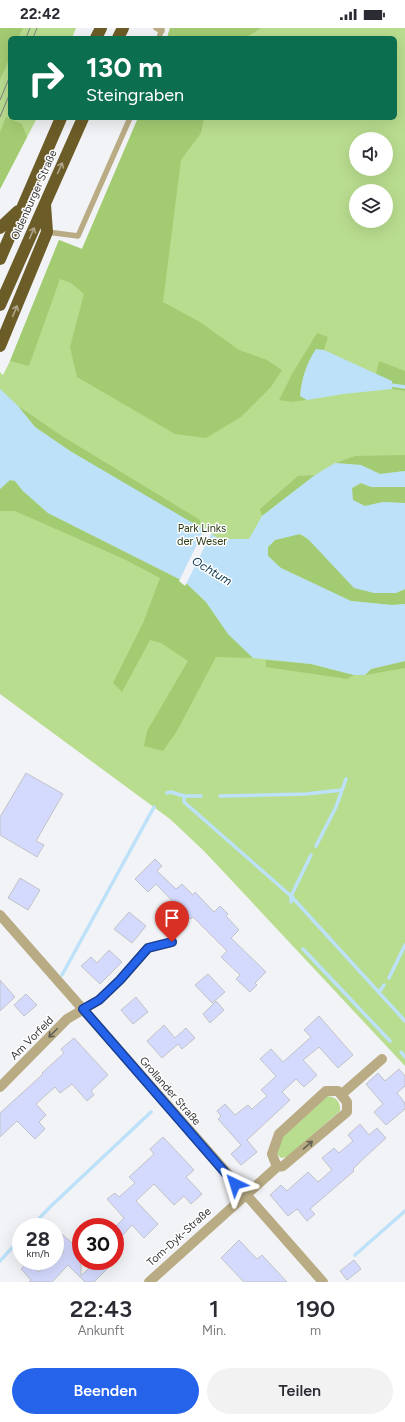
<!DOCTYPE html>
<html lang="de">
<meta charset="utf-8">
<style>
body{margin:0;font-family:Figtree,sans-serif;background:#f2f2f3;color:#2b2b33;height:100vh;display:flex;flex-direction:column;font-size:15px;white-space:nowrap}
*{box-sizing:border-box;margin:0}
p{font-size:13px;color:#7c7c81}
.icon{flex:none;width:22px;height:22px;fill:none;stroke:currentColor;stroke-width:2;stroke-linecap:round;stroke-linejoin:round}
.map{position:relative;height:1254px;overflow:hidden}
.panel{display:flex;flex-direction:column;background:#fff;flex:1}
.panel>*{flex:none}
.guide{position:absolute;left:8px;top:8px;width:389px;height:84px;border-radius:6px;box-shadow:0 4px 16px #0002;background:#0b6e4f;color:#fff;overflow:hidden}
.buttons{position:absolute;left:349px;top:104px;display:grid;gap:8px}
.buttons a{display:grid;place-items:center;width:44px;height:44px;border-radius:50%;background:#fff;box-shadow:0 4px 16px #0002;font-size:20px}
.speed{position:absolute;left:12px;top:1190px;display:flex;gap:8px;font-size:20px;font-weight:700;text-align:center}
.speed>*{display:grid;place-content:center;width:52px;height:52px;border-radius:50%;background:#fff;box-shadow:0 4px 16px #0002;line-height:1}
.speed small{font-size:10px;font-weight:400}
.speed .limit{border:6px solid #d22;background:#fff;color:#111}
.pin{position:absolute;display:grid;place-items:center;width:34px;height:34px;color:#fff;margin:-41px -17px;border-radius:50% 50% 50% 0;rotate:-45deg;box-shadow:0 0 4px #0007}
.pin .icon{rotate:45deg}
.me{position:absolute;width:44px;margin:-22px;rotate:319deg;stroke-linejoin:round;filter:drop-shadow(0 0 3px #0008)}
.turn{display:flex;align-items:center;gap:14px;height:84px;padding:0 12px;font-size:18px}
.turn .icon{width:52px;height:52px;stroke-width:2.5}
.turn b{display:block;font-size:28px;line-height:34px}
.eta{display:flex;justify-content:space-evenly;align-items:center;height:68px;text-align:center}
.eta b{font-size:24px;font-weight:600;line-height:28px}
.cta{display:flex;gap:8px;margin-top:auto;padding:8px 12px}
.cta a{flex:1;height:46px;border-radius:24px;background:#2563eb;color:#fff;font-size:16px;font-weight:600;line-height:46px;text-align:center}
.cta a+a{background:#f2f2f3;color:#2b2b33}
.status{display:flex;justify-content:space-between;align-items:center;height:28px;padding:0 20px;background:#fff;direction:ltr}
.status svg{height:11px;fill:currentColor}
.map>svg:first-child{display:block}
.green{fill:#b9dd8f;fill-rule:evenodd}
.forest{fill:#a3cb72}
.water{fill:#bce1f8}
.pier{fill:#f2f3f6}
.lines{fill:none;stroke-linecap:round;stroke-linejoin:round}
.stream{stroke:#bce1f8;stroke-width:3.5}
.building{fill:#d4dafe;stroke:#c2c3c6}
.lane{stroke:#b9ac84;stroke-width:5.5}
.street{stroke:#b9ac84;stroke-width:10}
.highway{stroke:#6c5c27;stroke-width:12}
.tram{stroke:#808183;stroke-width:1}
.oneway{stroke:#aea588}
.oneway2{stroke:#646053}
.route-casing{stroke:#184099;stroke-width:10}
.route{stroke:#2563eb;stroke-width:7}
.labels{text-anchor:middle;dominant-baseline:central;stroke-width:3;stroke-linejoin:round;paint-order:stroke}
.street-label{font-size:11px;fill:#373738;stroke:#fff}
.park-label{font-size:11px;fill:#2c3c17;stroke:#fff}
.water-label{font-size:12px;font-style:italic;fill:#08364c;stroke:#fff}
</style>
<div class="status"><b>22:42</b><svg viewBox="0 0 49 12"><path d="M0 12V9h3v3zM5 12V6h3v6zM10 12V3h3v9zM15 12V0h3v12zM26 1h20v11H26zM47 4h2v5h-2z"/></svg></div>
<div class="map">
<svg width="405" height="1254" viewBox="0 0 405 1254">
<rect width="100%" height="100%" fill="#f2f3f6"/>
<!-- green -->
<path class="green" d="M0,0H76L72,10H10V90H37L0,161Z
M170,0H405V1038L204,823L170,791L0,666V344L3,347L10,333L59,212L82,221L138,90H395V10H167ZM356,111H386V141H356ZM356,163H386V193H356Z
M325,1068C335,1068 341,1073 340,1083L287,1129L281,1130L276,1125C281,1101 309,1084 325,1068Z"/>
<!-- forest -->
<path class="forest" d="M0,0H23L18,10H10V29L0,52Z
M170,0H261L245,10H167Z
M6,89L22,96L27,109L0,161V104Z
M138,90H204L201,105L181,132L163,274L200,294L239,322L267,332L282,342L271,359L241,389L206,410L175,406L77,349L70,319L84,266L71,255L60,251L29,338L10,333L59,212L82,221Z
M317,305L328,309L324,322H316C306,336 302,350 300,368L307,372L291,374L279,372L292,346Z
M379,333L405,343V363L392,361L391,357L376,346Z
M18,378L62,408L200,492V500L70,423L35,399Z
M405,427V443L380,446L361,437L336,435L355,428Z
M315,447L262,488L260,481L298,448Z
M10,452L15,453L23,463L48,485L185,554L206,574L228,606L253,630L216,629L177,703L163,723L144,718L147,703L188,633L161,615L150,612L122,664L113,655L143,595L160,550L124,531L15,483H0V461Z
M361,455L371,459H405V475L383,474L365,478L352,472V460Z
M299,506L396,565L405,561V576L392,577L351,573L281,540L268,528V519L275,512Z
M266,632L311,636L354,647L347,651L266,639Z
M405,633V640L365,647L371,641Z"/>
<!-- water -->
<path class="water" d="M316,321L324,322L392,353V361L343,366L307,372L300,368C302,350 306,336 316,321Z
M0,361L18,378L35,399L70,423L220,511H249L262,488L315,447L335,435L361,437L380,446L405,443V459H371L361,455L352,460L353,472L365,478L383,474L405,475V561L396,565H374L354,560L307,510L300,506L275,512L268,519V528L281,540L351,573L392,577L405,576V633L371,641L365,647H354L311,636L253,630L228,606L206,574L185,554L48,485L23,463L15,453L10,452L0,461Z"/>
<!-- pier -->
<path class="pier" d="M205,500L212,504L185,558L179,553Z"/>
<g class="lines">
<!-- stream -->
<path class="stream" d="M391,357L405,359
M167,765L171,764L184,768H201
M184,768V774L291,868L405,993
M220,768L306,766L342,762
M316,818L336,779L346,751
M291,874V868L311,827
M303,921L390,1013
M62,947L154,779
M389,950L405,917
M379,964L384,957
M401,1024L405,1029
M31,1199L50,1179L151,1084
M355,1227L405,1183
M0,1233L21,1210"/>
</g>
<!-- building -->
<path class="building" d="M26,745L63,766L36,813L44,817L37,829L0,807V789Z
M155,831L162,838L157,843L176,861L182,856L193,867L195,864L214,884L220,878L228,886L226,888L239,902L231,910L266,944L255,955L257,957L250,964L236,951L240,947L221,929L227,923L193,889L190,891L156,856L148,864L135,851Z
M20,850L40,862L28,882L8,870Z
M129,884L146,898L132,915L114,901Z
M109,922L122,934L100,956L81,938L91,929L97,935Z
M208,946L225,964L212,975L195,957Z
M0,952L15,969L0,983Z
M26,966L37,977L24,988L14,977Z
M136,969L148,984L133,996L121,982Z
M216,973L224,982L210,995L203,986Z
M319,988L353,1027L338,1040L319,1019L303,1032L317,1047L304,1059L296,1051L282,1064L290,1072L247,1112L257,1124L241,1137L231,1126L241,1117L218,1091L221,1088L217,1083L225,1076L235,1087L248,1077L252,1081L267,1068L261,1062L276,1048L260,1031L271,1021L283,1034L311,1009L304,1002Z
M164,997L175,1010L186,1000L195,1010L182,1021L178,1016L162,1030L147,1013Z
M74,1010L108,1047L91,1063L94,1067L87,1073L72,1056L60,1065L55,1059L36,1076L46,1087L39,1094L45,1101L35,1111L17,1093L0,1109V1085L43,1046L42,1045L64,1025L61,1021Z
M399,1041L405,1048V1058L397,1065L405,1075V1081L386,1097L374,1084L383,1076L366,1056L378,1045L385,1053Z
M360,1096L369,1107L377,1100L386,1110L361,1133L353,1141L354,1143L310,1181L315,1186L307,1193L297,1181L288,1188L270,1167L281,1157L287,1163L308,1144L318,1154L332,1142L322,1130L334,1120L339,1125L353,1113L348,1107Z
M163,1109L194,1142L186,1149L202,1166L191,1176L184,1168L174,1177L154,1156L136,1173L158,1196L144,1210L132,1197L115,1215V1199L124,1190L107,1171L115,1165L119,1169L135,1155L129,1149L154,1126L150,1121Z
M55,1200L81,1223V1248L96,1233H115L94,1254H85L68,1237L52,1254H29L31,1252L21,1241L28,1234L39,1244L47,1235L50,1238L64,1224L55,1216Z
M239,1212L257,1231L262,1227L287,1254H244L221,1230Z
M354,1232L361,1241L347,1252L340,1243Z"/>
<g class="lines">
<!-- lane -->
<path class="lane" d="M156,0L162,3
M159,10L162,0
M47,204L78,208L130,90"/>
<!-- street -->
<path class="street" d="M0,887L323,1254
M0,1059L67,991L99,972L120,952L148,920L172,914
M342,1066L382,1031
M149,1254L277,1139L283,1138L347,1084V1074L338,1063H326L279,1106L272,1126L277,1139"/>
<!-- highway -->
<path class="highway" d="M96,10L101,0
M118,10L123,0
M0,200L18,183
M0,231L61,90
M0,277L83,90
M0,318L47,204L45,177"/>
<!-- tram -->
<path class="tram" d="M26,10L30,0
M33,10L37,0
M0,72L10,48
M0,89L10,65"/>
</g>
<!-- one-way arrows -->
<defs><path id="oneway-shaft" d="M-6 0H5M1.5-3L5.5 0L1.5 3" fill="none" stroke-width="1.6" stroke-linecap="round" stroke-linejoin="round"/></defs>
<g class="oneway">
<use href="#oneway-shaft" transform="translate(60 140) rotate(-66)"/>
<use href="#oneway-shaft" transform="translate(32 205) rotate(-66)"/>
<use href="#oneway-shaft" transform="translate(15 283) rotate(-67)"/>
</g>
<g class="oneway2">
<use href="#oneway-shaft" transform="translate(53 1005) rotate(135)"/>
<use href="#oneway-shaft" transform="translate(308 1117) rotate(-41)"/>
</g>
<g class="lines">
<defs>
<path id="route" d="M172,914L148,920L120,952L99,972L83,981L235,1156"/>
</defs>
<!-- route casing -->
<use href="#route" class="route-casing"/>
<!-- route -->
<use href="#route" class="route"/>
</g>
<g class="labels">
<!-- street labels -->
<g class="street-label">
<text transform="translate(34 167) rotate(-66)">Oldenburger Straße</text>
<text transform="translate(32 1010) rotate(-45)">Am Vorfeld</text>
<text transform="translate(170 1063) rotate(49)">Grollander Straße</text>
<text transform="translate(179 1209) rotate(-42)">Tom-Dyk-Straße</text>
</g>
<!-- park labels -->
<g class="park-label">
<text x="202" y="500">Park Links<tspan x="202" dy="13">der Weser</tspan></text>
</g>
<!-- water labels -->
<g class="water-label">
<text transform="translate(212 543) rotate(31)">Ochtum</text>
</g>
</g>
</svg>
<div class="buttons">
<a><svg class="icon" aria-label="sound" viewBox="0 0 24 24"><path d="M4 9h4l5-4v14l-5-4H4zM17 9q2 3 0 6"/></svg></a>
<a><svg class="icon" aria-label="layers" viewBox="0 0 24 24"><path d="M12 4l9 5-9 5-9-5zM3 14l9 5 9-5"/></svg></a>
</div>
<div class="speed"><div>28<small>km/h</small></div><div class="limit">30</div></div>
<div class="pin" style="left:172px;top:914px;background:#d93025"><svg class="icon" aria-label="arrive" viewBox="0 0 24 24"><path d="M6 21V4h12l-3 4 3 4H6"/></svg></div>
<svg class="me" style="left:235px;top:1156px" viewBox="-20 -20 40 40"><path d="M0-17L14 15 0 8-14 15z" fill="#2563eb" stroke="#fff" stroke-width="4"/></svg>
<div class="guide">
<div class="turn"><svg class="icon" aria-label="right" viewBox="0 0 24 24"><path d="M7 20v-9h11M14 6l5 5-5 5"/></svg><div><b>130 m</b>Steingraben</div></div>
</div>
</div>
<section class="panel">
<div class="eta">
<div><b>22:43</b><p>Ankunft</p></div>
<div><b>1</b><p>Min.</p></div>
<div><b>190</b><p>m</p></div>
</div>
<div class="cta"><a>Beenden</a><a>Teilen</a></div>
</section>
